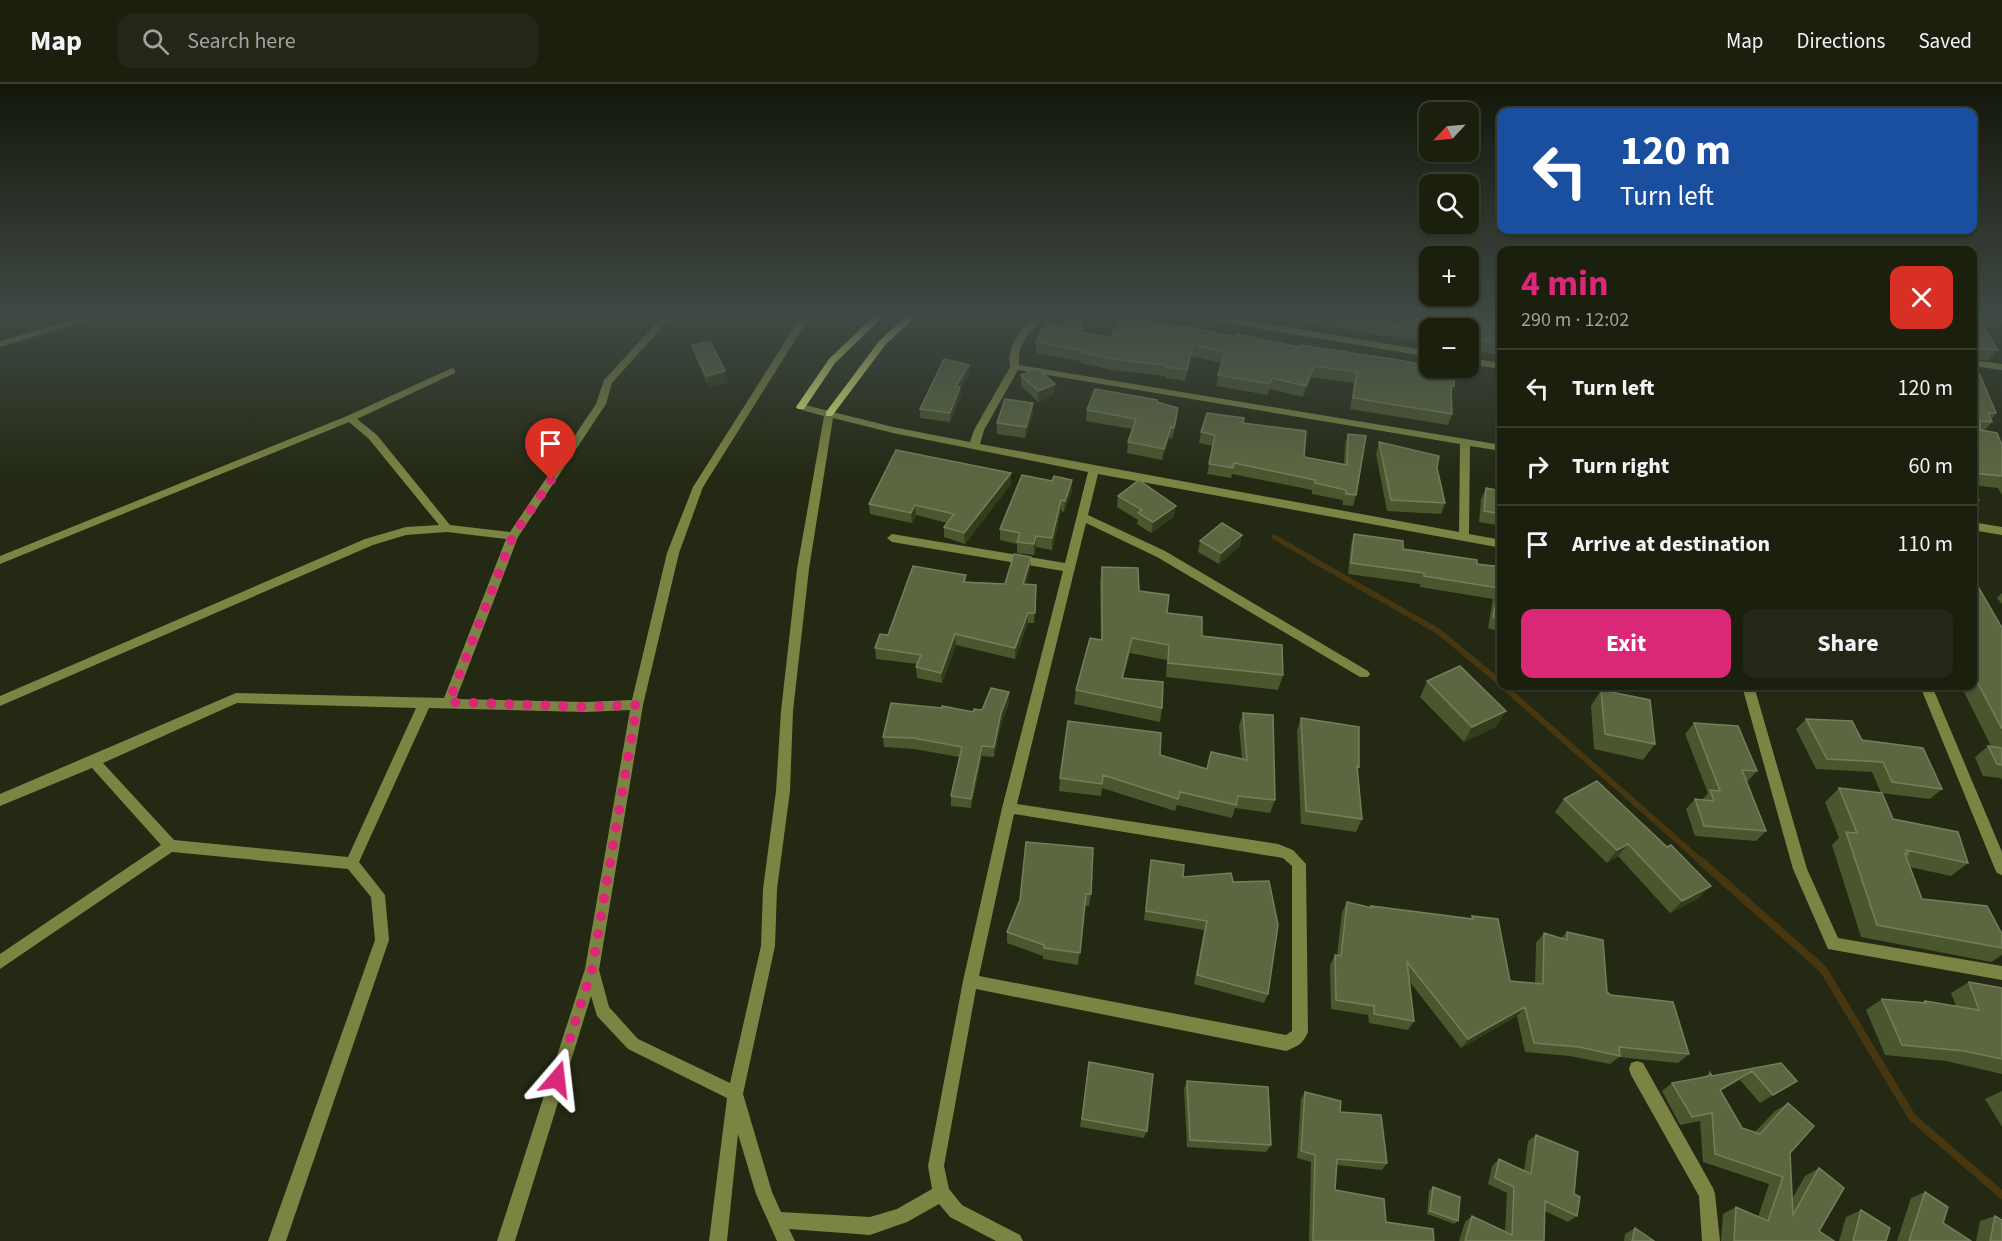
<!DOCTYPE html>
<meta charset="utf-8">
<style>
body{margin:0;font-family:"Source Sans 3",sans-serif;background:#232717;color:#f1f3f6;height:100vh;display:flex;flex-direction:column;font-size:22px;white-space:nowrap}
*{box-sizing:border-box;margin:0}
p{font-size:20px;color:#9fa29e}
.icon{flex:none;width:33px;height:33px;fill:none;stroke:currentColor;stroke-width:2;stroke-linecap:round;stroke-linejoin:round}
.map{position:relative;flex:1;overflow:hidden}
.panel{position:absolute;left:1497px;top:162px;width:480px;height:444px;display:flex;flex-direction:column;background:#1a1f0e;border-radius:12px;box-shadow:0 2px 4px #0004,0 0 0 2px #383d2e}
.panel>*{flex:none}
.banner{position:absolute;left:1497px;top:24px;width:480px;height:126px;border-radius:12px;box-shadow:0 2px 4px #0004,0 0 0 2px #383d2e;background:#1a4fa0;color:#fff;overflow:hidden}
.needle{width:39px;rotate:244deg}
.fabs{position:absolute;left:1419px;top:18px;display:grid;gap:12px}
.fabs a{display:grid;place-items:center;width:60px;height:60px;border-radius:12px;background:#1a1f0e;box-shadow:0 2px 4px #0004,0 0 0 2px #383d2e;font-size:30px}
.pin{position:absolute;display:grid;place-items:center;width:51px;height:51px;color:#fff;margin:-62px -26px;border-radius:50% 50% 50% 0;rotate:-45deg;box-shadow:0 0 6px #0007}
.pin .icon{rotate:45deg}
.me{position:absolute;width:66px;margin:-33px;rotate:17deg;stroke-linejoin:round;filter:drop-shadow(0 0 4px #0008)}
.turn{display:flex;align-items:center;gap:21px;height:126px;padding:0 24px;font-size:27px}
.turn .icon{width:78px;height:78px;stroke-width:2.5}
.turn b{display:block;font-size:42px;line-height:51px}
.round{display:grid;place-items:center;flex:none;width:63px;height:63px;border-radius:12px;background:#232717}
.head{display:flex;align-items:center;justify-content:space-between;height:102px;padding:0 24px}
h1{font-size:36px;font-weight:700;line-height:45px;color:#db2777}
.action{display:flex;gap:12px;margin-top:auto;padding:12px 24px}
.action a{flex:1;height:69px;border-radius:12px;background:#db2777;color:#fff;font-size:24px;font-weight:700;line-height:69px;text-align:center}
.action a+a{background:#232717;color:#f1f3f6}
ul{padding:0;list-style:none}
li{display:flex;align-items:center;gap:18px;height:78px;padding:0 24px;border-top:2px solid #383d2e}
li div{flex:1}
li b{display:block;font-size:22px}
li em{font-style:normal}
header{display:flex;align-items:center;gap:36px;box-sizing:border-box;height:84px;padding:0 30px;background:#1a1f0e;border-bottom:2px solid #383d2e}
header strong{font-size:28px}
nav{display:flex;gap:33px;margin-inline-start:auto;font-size:21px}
.search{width:420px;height:54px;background:#232717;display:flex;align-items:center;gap:15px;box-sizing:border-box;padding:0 21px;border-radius:12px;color:#9fa29e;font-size:22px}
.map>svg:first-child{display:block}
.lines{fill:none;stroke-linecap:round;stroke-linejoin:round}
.stream-far2{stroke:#463710;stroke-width:5}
.stream-far1{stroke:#463710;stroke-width:6}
.stream{stroke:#463710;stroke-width:8}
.street{fill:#7b8442;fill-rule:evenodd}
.secondary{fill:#e6f57d;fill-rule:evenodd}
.wall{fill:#4a562e}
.shaded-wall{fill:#333c1b}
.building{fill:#5c6741;stroke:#747f5a;stroke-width:1.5}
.route{stroke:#db2777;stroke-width:10;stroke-dasharray:0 18}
</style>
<header>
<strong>Map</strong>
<div class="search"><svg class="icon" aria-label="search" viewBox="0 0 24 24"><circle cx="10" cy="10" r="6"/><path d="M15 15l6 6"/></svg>Search here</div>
<nav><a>Map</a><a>Directions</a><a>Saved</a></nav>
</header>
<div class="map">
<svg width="2002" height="1157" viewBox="0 0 2002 1157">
<rect width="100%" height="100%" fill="#232913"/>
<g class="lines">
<!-- stream-far2 -->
<path class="stream-far2" d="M1274,453L1313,475"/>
<!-- stream-far1 -->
<path class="stream-far1" d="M1310,474L1438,547L1502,600
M1503,602L1703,779"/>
<!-- stream -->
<path class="stream" d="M1701,777L1823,885L1912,1033L2002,1111"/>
<!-- street -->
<path class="street" d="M91,231H106L0,263V257Z
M664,231H673L612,299L606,320L518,453L456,615L585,618L632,616L667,469L693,403L802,231H811L703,403L679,469L643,621L599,886L609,923L638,955L730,999L761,862L763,805L776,707L781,627L797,485L824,332L798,325V321L801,320L893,343L970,358L974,346L1010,283L1009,274L1013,259L1022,245L1038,231H1048C1032,246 1017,256 1019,281L1502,361V367L1470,362L1469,450L1502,456V464L1098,390L1088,431L1165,467L1368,587L1370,590L1368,593H1360L1157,473L1086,439L1017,720L1278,760L1293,766L1306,780L1308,948C1303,960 1298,962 1286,967L976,905L944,1082L949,1105L962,1121L1020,1151L1023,1157H996L950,1133L939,1120L907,1138L870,1151L789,1145L795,1157H777L756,1110L738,1050L727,1157H709L727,1014L628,965L597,932L591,912L515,1157H497L585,885L630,626L585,628L429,624L359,778L385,811L389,856L286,1157H268L375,856L371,813L348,785L172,768L0,885V870L161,761L92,684L0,722V710L236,609L444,614L506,455L447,448L406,451L373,461L0,622V612L365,455L406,443L439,441L369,355L349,338L0,480V472L347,332L452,284L455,285V289L357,335L377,351L450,441L510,448L596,320L604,296ZM1018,286L1460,360L1459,448L980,360L984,346ZM833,334L893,349L1088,388L1065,479L892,450L887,454L892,458L1063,487L1002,724L963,897L928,1082L932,1105L897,1125L870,1133L781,1128L772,1108L743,1010L775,862L777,805L790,707L793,627L809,485ZM237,619L416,624L348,773L174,756L103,679ZM1014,730L1283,774L1292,782V947L1286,951L979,892Z
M1192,231H1214L1430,267V273L1196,234Z
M1996,231H2002V238L1999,237Z
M1468,274L1502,279V285L1468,280Z
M1972,276L2002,280V286L1972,282Z
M1972,438L2002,443V451L1972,446Z
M1742,602H1754L1807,785L1838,854L2002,882V896L1828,865L1793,785Z
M1920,602H1932L2002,768V791L1997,789L1995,785Z
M1637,977L1643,979L1713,1104L1715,1110L1720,1157H1702L1699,1112L1631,991L1629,985L1631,979Z"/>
<!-- secondary -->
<path class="secondary" d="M875,231H885L835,279L804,325H798L796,323L829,275Z
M908,231H918L886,260L832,332H826V328L880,256Z"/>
</g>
<!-- wall -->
<path class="wall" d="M1066,231H1084L1081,248L1111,254L1119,233L1454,302L1451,309L1452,330L1448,341L1350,325L1354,299L1311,293L1303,313L1269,305L1268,311L1216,302L1222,279L1191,272L1185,297L1165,294V292L1111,286L1080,279V277L1036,269V258L1064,243Z
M1261,231H1415L1446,235L1443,231H1502V268L1500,271L1468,266V244H1430V259L1300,238V236Z
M1972,231L1982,236L1980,239L1998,266L1989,276L1972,275Z
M692,261L728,298L709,303L695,272Z
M1972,287L1996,329L1991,336L1992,338L1984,347L2002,361V411L1998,404L1972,401Z
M970,289L960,304L961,312L950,338L920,334V325Z
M1021,291L1054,311L1038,318L1021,302Z
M1157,318L1177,335L1172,355L1169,354L1162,376L1127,369L1128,358L1132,345L1086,337L1087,326Z
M1033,319V330L1025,354L997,350V339Z
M1243,339L1304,373L1344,380L1345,360L1348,350L1356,411L1353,422L1343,421V416L1312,410V406L1232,390L1231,394L1207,390L1213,362L1199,359L1201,348Z
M1379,358L1437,384L1445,419L1441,430L1387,427L1376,370Z
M1011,389V400L965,460L944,453V443L947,439L916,431L912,439L870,430L869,420Z
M1486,404L1502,407V442L1479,438L1481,415Z
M1972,405L1979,416L1972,424Z
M1072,407L1064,428L1061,427L1052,466L1036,463L1034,471L1017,469V460L1000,456V445Z
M1118,412L1174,433L1151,449L1137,440L1138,436L1117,423Z
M1354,450L1403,465L1477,480L1502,483V549L1488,544L1493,515L1420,503V500L1348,490L1351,461Z
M1200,457L1240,462L1219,480L1198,468Z
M1102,483L1139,507L1167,529L1202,552L1283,591L1278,606L1166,593L1167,576L1130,569L1123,594L1162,624L1160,638L1074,620L1076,606L1101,556L1100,498Z
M1030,484L1026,500L1036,501L1034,539H1028L1015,575L956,561L942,599L917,594L916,583L918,580L876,575L875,564L888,551L966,491V499L1005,500Z
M1972,492L2002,544V696L2001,694L1983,692L1975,673L1988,662H1991L1961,602H1972Z
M2002,509V520L1997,514Z
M1427,597L1497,642L1464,658L1420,613Z
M1601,606L1655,660L1643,676L1594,665L1591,622Z
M1009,619L1001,640L994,673L982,672L971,724L951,722V712L959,673L914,665L884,663L883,653L942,624L973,628Z
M1243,629L1275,716L1270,729L1235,724L1232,734L1177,721L1175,727L1102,704L1101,712L1059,707L1060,694L1160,671L1207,685L1211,668L1242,675L1239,642Z
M1301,634L1359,683L1358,686L1362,735L1356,748L1301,740L1297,647Z
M1806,635L1862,656L1942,705L1930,715L1881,709L1872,688L1816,685L1796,645Z
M1694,639L1757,687L1747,698L1766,747L1756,757L1695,752L1686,725L1695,715L1702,716L1708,709L1685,650Z
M1597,697L1699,814L1670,829L1618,772L1607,779L1555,728L1564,715Z
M1839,704L1893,735L1968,779L1951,792L1910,783L1922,815L2002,850V871L1991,878L1861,853L1832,761L1839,754L1825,718Z
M1026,758L1091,810L1089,822H1085L1078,881L1043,875V872L1007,859V848L1020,816Z
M1151,776L1183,793L1233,798L1268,910L1264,919L1194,900L1204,846L1144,836L1149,786Z
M1347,818L1370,824L1371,822L1470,835L1472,832L1510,897L1535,899L1536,859L1544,849L1561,854L1567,848L1607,908L1689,970L1678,979L1619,973L1610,980L1570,972L1525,968L1517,932L1461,964L1410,898L1414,937L1408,946L1369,939L1368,931L1331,925L1330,881L1335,871H1337L1342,828Z
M1969,898L2002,904V990L1946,977L1885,971L1866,926L1882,915L1922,918L1925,917L1956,922L1951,909Z
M1089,978L1147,1047L1144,1054L1080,1043Z
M1781,979L1797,997L1760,1019L1740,996L1720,1007L1742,1044L1755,1048L1775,1027L1788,1019L1792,1115L1805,1092L1819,1084V1147L1834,1157H1721L1723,1130L1736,1123L1758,1133L1769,1100L1703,1078L1700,1037L1680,1041L1662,1007L1672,999L1703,993L1710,989L1712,992Z
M1187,997L1271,1061L1266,1068L1187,1063L1184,1005Z
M2002,1007V1043L1985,1015Z
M1305,1008L1340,1028L1387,1079L1382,1086L1337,1081L1335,1106L1386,1138L1434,1157H1309L1311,1078L1297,1074L1301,1015Z
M1536,1051L1574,1110L1577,1132L1568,1138L1545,1127L1544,1157H1459L1465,1138L1472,1132L1505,1147L1507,1109L1488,1100L1492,1082L1499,1075L1524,1087L1528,1057Z
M1433,1103L1458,1137L1454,1140L1427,1130L1429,1107Z
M1925,1108L1943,1139L1971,1157H1897L1911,1114Z
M1861,1126L1886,1157H1839L1846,1133Z
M1995,1132L2002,1157H1976L1980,1137Z
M1635,1144L1654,1157H1624L1625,1150Z"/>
<!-- shaded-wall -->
<path class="shaded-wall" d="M969,281L970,289L960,304L961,312L950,338V329L956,302Z
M1314,282L1311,293L1303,313L1306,302Z
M725,287L728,298L709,303L706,292Z
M1055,300L1054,311L1038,318V307Z
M1033,319V330L1025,354L1026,343Z
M1171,343L1169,354L1162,376L1164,365Z
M1011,389V400L965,460L964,449Z
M1072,396V407L1064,428L1065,417Z
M1061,416V427L1052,466V454Z
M915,421L916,431L912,439L911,429Z
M1176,422L1174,433L1151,449L1153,438Z
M1242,451L1240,462L1219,480L1221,469Z
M1036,452V463L1034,471V460Z
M1031,473L1030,484L1023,511V500Z
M1028,529V539L1015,575V564Z
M955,550L956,561L942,599L941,589Z
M1132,554L1130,569L1120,608L1122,594Z
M1009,608V619L1001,640L994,673V663L1001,629Z
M1506,627L1497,642L1464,658L1472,643Z
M982,662V672L971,724V715Z
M1628,760L1618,772L1607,779L1617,766Z
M1711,802L1699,814L1670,829L1682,817Z
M1525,923L1517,932L1461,964L1468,955Z
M1752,987L1740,996L1708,1014L1720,1006Z"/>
<!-- building -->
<path class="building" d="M1066,231H1083L1080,248L1111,254L1119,233L1185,244L1186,242L1234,253L1236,250L1299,263L1300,261L1398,276L1430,282V284H1438L1455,287L1454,302H1451L1452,330L1353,314L1357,288L1314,282L1306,302L1272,294L1270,300L1218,291L1225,268L1193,261L1187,286L1166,283L1167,281L1111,275L1081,268L1085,267L1036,258L1045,239L1064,243Z
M1322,231H1415L1456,237L1453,231H1502V260L1468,255V244H1430V249Z
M1972,231H1978L1982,236H1978L1998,266L1972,264Z
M710,257L725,287L706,292L692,261Z
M944,275L969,281L956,302L960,303L950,329L920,325Z
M1038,285L1055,300L1038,307L1021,291Z
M1972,287L1979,289L1996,329H1988L1992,338L1980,337V346L1997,349L2002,361V392L1972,389V362H1974L1972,359Z
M1095,305L1157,316V318L1178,324L1174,344L1171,343L1164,365L1128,358L1136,335L1087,326Z
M1005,315L1033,319L1026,343L997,339Z
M1207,329L1244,334L1243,339L1306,347L1304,373L1347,381L1348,350L1366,352L1356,411L1346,410V406L1315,399V396L1234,379L1233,384L1209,380L1215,351L1201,348Z
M1379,358L1439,372L1437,384L1445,419L1391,416Z
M896,366L1011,389L964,449L944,443L954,430L915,421L911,429L869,420Z
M1022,391L1052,397L1054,392L1072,396L1065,417L1061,416L1052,454L1036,452L1034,460L1017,458L1020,449L1000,445Z
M1139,396L1176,422L1153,438L1138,429L1142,426L1118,412Z
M1486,404L1502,407V430L1484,427Z
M1972,405L1979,416H1972Z
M1222,439L1242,451L1221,469L1200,457Z
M1354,450L1403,457V465L1477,476V480L1502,483V536L1493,533L1499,504L1424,492V489L1351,479Z
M1014,470L1031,473L1023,500L1036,501L1035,529H1028L1015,564L955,550L941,589L916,583L921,571L875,564L880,550L888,551L913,482L966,491L963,498L1005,500Z
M1102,483L1138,484L1139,507L1169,511L1167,529L1202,533V552L1282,561L1283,591L1168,579L1169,561L1132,554L1122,594L1163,598L1162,624L1076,606L1090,554L1102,556Z
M1972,492L2002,544V645L1972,588Z
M1460,582L1506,627L1472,643L1427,597Z
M991,604L1009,608L1001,629L994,663L982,662L971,715L951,712L962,663L913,654L883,653L891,619L942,624V622L973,628L974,625L982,626Z
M1601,606L1650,616L1655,660L1605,650Z
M1243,629L1273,631L1275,716L1238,712L1236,721L1180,708L1178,715L1103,691L1102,700L1060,694L1068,637L1161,649L1160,671L1207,685L1211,668L1247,676Z
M1301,634L1359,643V683L1357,682L1362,735L1306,727Z
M1806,635L1852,637L1862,656L1923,664L1942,705L1892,698L1883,678L1827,675Z
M1694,639L1738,642L1757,687L1742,686L1766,747L1704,742L1695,715L1714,717L1710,706L1720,707Z
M1988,662L2002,664V681L1997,680Z
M1597,697L1667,763L1671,761L1711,802L1682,817L1628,760L1617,766L1564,715Z
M1839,704L1882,709L1893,735L1958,748L1968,779L1906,766L1908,770H1905L1922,815L1987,822L2002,850V864L1877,841L1846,748L1857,749Z
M1026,758L1093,764L1091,810H1086L1080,869L1044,864V861L1007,848L1020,816Z
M1151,776L1184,781L1183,793L1231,789L1233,798L1269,797L1278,841L1268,910L1197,891L1207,837L1146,827Z
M1347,818L1372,824L1371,822L1473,835L1472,832L1498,835L1510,897L1543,900L1544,849L1567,856V848L1603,856L1607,908L1611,911L1673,918L1689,970L1619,963L1620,972L1579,963L1534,959L1525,923L1468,955L1407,878L1414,937L1374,930V922L1336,916L1335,871L1341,872Z
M1969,898L2002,904V975L1964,967L1902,961L1882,915L1926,919L1925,917L1979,926Z
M1089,978L1153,990L1147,1047L1082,1035Z
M1781,979L1797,997L1773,1011L1752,987L1720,1006L1742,1044L1760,1050L1788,1019L1814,1042L1790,1069L1793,1131L1819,1084L1844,1104L1819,1147L1834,1157H1734L1736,1123L1768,1137L1783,1093L1715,1070L1712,1029L1692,1033L1672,999L1710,992V989L1712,992Z
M1187,997L1268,1003L1271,1061L1190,1056Z
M1305,1008L1341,1017L1340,1028L1381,1031L1387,1079L1337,1075L1335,1106L1384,1115L1386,1138L1433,1145L1434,1157H1313L1315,1071L1301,1067Z
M1536,1051L1578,1068L1574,1110L1580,1113L1577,1132L1545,1117L1544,1157H1465L1472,1132L1512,1151L1514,1103L1495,1094L1499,1075L1531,1090Z
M1433,1103L1460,1113L1458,1137L1430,1127Z
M1925,1108L1948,1123L1943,1139L1971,1157H1909Z
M1861,1126L1890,1144L1886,1157H1853Z
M1995,1132L2002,1136V1157H1990Z
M1635,1144L1654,1157H1632Z"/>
<!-- sky -->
<linearGradient id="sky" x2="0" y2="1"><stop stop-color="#13170a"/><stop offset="0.59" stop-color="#3f4944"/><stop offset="1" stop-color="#3f4944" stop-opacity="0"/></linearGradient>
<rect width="2002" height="393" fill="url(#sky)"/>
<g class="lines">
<!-- route -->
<path class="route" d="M551,396L513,452L449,618L585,623L637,621L592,885L557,995"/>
</g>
</svg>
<div class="fabs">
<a><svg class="needle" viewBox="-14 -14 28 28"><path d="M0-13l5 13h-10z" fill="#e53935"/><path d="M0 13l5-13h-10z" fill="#9fa29e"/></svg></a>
<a><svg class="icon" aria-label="search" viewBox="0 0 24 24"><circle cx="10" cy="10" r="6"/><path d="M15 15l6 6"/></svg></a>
<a>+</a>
<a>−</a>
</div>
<div class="pin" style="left:551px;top:396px;background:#d93025"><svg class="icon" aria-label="arrive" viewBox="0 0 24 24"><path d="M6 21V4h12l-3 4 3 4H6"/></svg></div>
<svg class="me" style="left:557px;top:995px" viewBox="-20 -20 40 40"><path d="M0-17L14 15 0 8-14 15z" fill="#db2777" stroke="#fff" stroke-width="4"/></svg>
<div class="banner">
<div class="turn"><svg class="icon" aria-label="left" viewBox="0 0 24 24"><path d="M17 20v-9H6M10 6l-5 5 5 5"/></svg><div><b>120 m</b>Turn left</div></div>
</div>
<section class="panel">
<div class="head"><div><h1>4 min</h1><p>290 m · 12:02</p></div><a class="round" style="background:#d93025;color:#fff"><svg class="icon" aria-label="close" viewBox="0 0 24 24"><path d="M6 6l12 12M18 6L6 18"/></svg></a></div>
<ul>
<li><svg class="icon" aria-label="left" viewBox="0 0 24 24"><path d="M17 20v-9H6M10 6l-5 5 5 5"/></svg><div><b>Turn left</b></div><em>120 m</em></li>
<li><svg class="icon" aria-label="right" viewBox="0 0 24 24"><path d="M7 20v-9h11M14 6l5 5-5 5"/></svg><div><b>Turn right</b></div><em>60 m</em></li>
<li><svg class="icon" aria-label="arrive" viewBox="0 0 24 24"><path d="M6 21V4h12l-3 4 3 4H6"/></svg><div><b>Arrive at destination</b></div><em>110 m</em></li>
</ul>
<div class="action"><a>Exit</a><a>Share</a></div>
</section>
</div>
